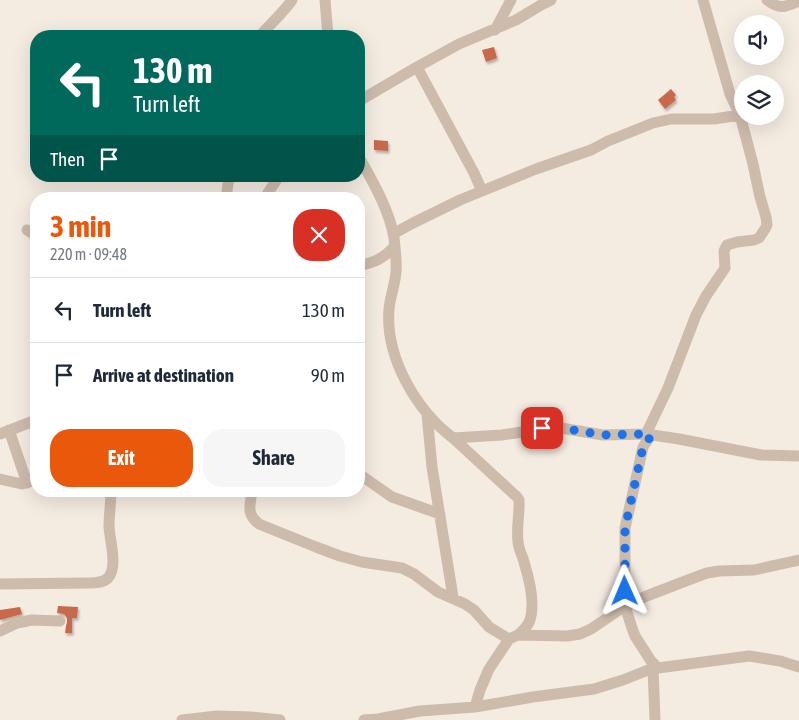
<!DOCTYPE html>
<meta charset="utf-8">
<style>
body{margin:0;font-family:"Asap Condensed",sans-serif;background:#f6f6f7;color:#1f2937;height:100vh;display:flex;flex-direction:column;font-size:19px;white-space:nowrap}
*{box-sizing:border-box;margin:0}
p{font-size:16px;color:#747a83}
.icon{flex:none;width:28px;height:28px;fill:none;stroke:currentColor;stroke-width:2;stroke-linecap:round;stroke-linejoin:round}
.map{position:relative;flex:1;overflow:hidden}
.sheet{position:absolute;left:30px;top:192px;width:335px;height:305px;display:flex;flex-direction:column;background:#fff;border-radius:20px;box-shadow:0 5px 20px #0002}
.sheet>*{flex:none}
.hud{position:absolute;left:30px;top:30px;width:335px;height:152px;border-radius:20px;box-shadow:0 5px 20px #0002;background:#00695c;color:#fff;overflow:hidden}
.buttons{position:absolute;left:734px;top:15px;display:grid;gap:10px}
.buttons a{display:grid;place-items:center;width:50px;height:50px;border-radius:50%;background:#fff;box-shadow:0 5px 20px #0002;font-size:25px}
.pin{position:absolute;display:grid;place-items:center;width:42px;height:42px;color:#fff;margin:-21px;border-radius:10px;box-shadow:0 2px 8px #0006}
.me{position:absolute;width:55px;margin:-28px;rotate:359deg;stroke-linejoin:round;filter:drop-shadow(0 0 4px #0008)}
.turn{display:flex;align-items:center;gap:18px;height:105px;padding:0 20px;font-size:22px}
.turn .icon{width:65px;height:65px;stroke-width:2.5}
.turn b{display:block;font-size:35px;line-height:42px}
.then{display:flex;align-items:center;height:48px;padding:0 20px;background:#0003;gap:10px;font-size:19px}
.round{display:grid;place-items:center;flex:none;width:52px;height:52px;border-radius:20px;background:#f6f6f7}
.overview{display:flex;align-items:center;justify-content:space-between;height:85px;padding:0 20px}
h1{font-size:30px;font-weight:700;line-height:38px;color:#ea580c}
.action{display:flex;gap:10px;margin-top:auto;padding:10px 20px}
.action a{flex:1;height:58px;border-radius:20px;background:#ea580c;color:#fff;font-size:20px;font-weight:700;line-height:58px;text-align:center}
.action a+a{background:#f6f6f7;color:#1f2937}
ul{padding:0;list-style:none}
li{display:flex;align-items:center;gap:15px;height:65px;padding:0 20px;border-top:1px solid #e0e1e3}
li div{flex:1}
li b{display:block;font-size:19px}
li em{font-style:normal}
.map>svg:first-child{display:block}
.building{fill:#c8694b;filter:url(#shadow)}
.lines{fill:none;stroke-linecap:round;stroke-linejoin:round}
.minor{stroke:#cdbbac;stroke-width:11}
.route{stroke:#1a73e8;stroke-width:9;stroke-dasharray:0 16.2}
</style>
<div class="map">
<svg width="799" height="720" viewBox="0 0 799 720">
<defs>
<filter id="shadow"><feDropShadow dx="1.5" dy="2.5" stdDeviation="1" flood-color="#0004"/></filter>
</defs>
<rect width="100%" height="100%" fill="#f4ebe1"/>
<!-- building -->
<path class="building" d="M494,47L497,58L486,62L482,50Z
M671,89L676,95L674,97L676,100L665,109L658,100Z
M374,140L388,141V151L374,150Z
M58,606L78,607L77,618H72V633H65L66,626L67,622V618L64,614L57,613Z
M20,607L22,614L0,620V610Z"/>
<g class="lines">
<!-- minor -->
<path class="minor" d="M325,0L328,36
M767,0C780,10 785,7 799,1
M495,30L511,0
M260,36C270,24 283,13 292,0
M417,67L474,173L482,191
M359,101L417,67L459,44L516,20L541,5L551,0
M359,157C372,180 390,211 394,238C395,248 397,261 396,272C395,285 390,297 389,309C385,357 416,410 453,438L502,435L555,427L603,435L646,434L679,439L761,455L799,456
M226,199L229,176
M264,199L279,176
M27,230L36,236
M393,234L413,223L460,200L536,169L591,150L608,141L653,123L671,119H714L740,115
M359,266C375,262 383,259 395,246
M427,414L432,467L453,597
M9,430L27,483
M0,434L36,420
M646,434L668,388L696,315L706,296L725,268L724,251L727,245L737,242L754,240L759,238L765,229L767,225L766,217L760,197L753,164L740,115L730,94L703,0
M651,435L643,447L625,528V606L632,628L635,636L651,661L658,668
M453,438L517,497L519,500C520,516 515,532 519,547C520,552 523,557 524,562C529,578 535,604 530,620C528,626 523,631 518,635
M359,474L392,497L440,514
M0,479L22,484L36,480
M252,491C250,506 246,514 259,524L316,547L340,556L362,562L402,568L414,574L438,592L465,604L474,610L489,627L509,639
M0,584L89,583C95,583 103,583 108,578C118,567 110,541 109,527C109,515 111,503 111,491
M0,631L17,623L32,620L60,621
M653,668L655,720
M475,707L480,690L489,669L509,639L518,635L567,636L580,634L591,629L625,606L644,597L696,577L707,573L719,571L754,570L799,560
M182,720L217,716L251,717L280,720
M364,720L378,719L420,711L475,707L533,697L594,689L623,680L653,668H658L749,656L780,661L799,667"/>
</g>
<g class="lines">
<!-- route -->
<path class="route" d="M542,428L555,427L603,435L646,434L651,436L643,447L625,528V591"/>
</g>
</svg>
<div class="buttons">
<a><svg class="icon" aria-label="sound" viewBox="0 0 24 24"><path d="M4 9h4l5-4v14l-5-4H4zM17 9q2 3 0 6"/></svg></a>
<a><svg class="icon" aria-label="layers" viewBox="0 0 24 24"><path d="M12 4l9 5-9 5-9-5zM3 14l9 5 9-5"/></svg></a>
</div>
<div class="pin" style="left:542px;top:428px;background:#d93025"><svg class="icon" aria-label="arrive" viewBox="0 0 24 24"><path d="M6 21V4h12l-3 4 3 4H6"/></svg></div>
<svg class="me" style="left:625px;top:591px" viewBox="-20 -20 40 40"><path d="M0-17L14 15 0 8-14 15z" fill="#1a73e8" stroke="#fff" stroke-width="4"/></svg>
<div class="hud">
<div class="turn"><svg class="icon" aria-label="left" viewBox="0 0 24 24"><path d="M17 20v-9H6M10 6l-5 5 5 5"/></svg><div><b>130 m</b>Turn left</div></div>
<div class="then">Then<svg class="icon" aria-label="arrive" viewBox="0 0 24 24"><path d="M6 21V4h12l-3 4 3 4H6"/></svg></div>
</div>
<section class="sheet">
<div class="overview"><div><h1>3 min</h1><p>220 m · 09:48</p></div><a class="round" style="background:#d93025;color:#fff"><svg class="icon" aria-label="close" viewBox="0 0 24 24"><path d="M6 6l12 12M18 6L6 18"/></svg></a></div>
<ul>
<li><svg class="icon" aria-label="left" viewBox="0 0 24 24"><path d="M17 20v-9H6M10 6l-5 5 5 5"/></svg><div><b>Turn left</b></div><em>130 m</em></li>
<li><svg class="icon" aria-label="arrive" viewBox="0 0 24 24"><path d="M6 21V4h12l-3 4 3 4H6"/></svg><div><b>Arrive at destination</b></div><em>90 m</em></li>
</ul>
<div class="action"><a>Exit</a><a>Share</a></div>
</section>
</div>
